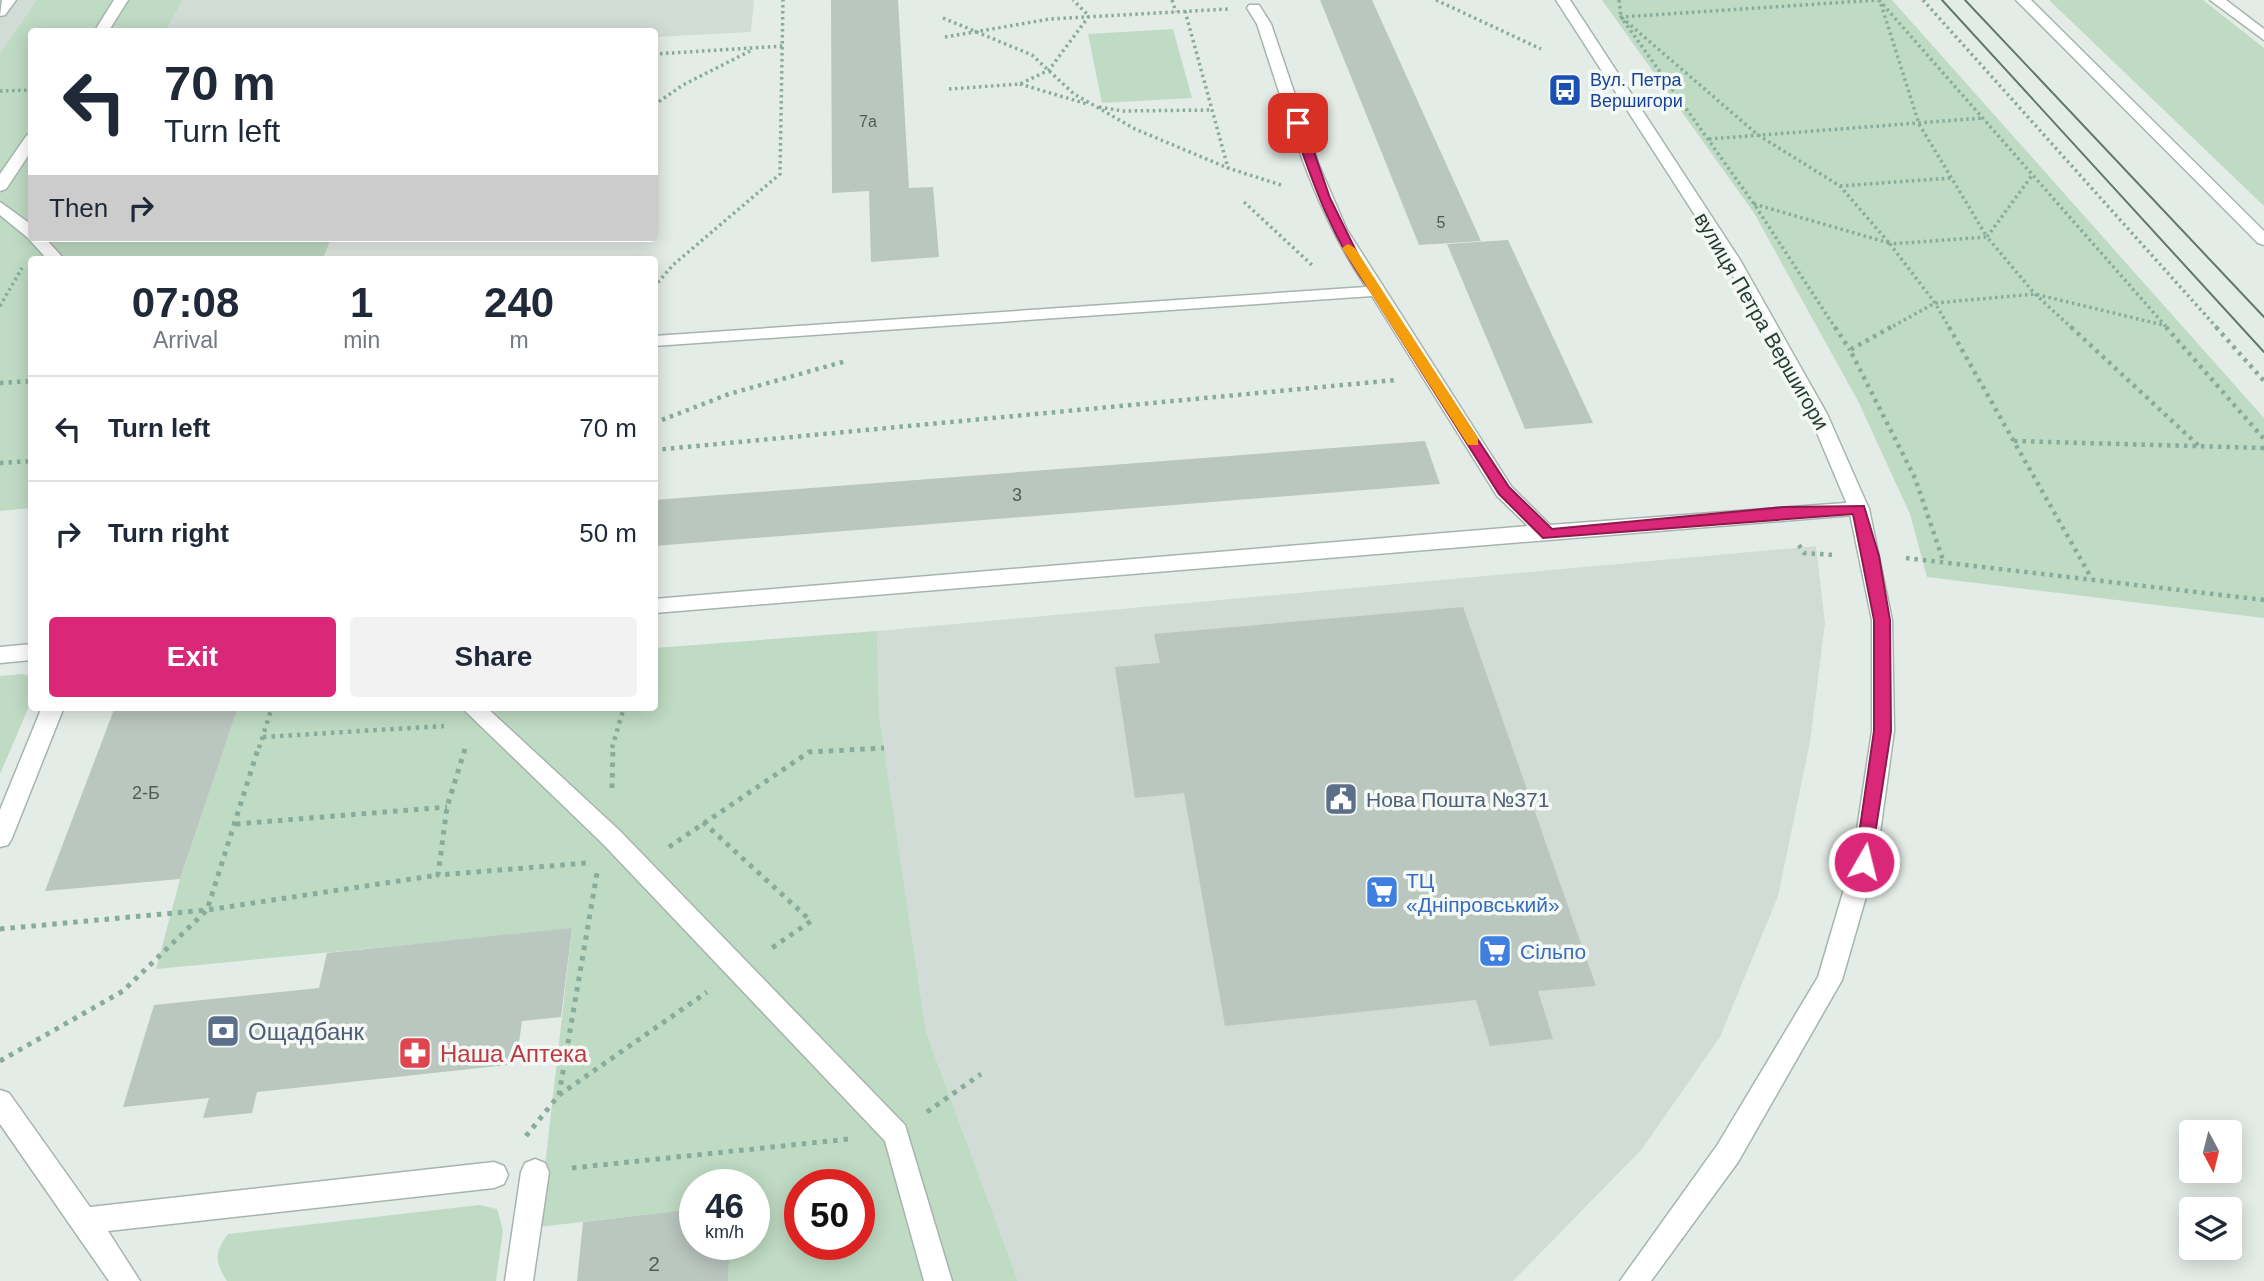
<!DOCTYPE html>
<meta charset="utf-8">
<style>
body{margin:0;font-family:Helvetica,sans-serif;background:#f2f2f3;color:#1f2937;height:100vh;display:flex;flex-direction:column;font-size:26px;white-space:nowrap}
*{box-sizing:border-box;margin:0}
p{font-size:23px;color:#747a83}
.icon{flex:none;width:38px;height:38px;fill:none;stroke:currentColor;stroke-width:2;stroke-linecap:round;stroke-linejoin:round}
.map{position:relative;flex:1;overflow:hidden}
.panel{position:absolute;left:28px;top:256px;width:630px;height:455px;display:flex;flex-direction:column;background:#fff;border-radius:7px;box-shadow:0 4px 18px #0003}
.panel>*{flex:none}
.hud{position:absolute;left:28px;top:28px;width:630px;height:214px;border-radius:7px;box-shadow:0 4px 18px #0003;background:#fff;color:#1f2937;overflow:hidden}
.needle{width:46px;rotate:173deg}
.controls{position:absolute;left:2179px;top:1120px;display:grid;gap:14px}
.controls a{display:grid;place-items:center;width:63px;height:63px;border-radius:7px;background:#fff;box-shadow:0 4px 18px #0003;font-size:35px}
.speed{position:absolute;left:679px;top:1169px;display:flex;gap:14px;font-size:35px;font-weight:700;text-align:center}
.speed>*{display:grid;place-content:center;width:91px;height:91px;border-radius:50%;background:#fff;box-shadow:0 4px 18px #0003;line-height:1}
.speed small{font-size:18px;font-weight:400}
.speed .limit{border:10px solid #d22;background:#fff;color:#111}
.pin{position:absolute;display:grid;place-items:center;width:60px;height:60px;color:#fff;margin:-30px;border-radius:14px;box-shadow:0 4px 10px #0006}
.me{position:absolute;width:77px;margin:-38px;rotate:8deg;stroke-linejoin:round;filter:drop-shadow(0 0 5px #0008)}
.turn{display:flex;align-items:center;gap:24px;height:147px;padding:0 21px;font-size:32px}
.turn .icon{width:91px;height:91px;stroke-width:2.5}
.turn b{display:block;font-size:49px;line-height:60px}
.then{display:flex;align-items:center;height:66px;padding:0 21px;background:#0003;gap:14px;font-size:26px}
.eta{display:flex;justify-content:space-evenly;align-items:center;height:119px;text-align:center}
.eta b{font-size:42px;font-weight:600;line-height:49px}
.button{display:flex;gap:14px;margin-top:auto;padding:14px 21px}
.button a{flex:1;height:80px;border-radius:7px;background:#db2777;color:#fff;font-size:28px;font-weight:600;line-height:80px;text-align:center}
.button a+a{background:#f2f2f3;color:#1f2937}
ul{padding:0;list-style:none}
li{display:flex;align-items:center;gap:21px;height:105px;padding:0 21px;border-top:2px solid #e0e1e3}
li div{flex:1}
li b{display:block;font-size:26px}
li em{font-style:normal}
.map>svg:first-child{display:block}
.built{fill:#d2dcd6}
.green{fill:#bfdbc3;fill-rule:evenodd}
.building{fill:#bac6c0}
.lines{fill:none;stroke-linecap:round;stroke-linejoin:round}
.service-casing{stroke:#a7b4ad;stroke-width:3}
.pedestrian-casing{stroke:#a7b4ad;stroke-width:3}
.secondary-casing{stroke:#a4b6ad;stroke-width:3}
.path-far2{stroke:#88ac9c;stroke-width:3.5;stroke-dasharray:2.5 3.5;stroke-linecap:butt}
.path-far1{stroke:#88ac9c;stroke-width:4.5;stroke-dasharray:3.5 5;stroke-linecap:butt}
.path{stroke:#88ac9c;stroke-width:5;stroke-dasharray:4.5 6;stroke-linecap:butt}
.service{fill:#fff;fill-rule:evenodd}
.pedestrian{fill:#fff;fill-rule:evenodd}
.secondary{fill:#fff;fill-rule:evenodd}
.tram{stroke:#60776e;stroke-width:2}
.route{fill:#db2777;stroke:#8e194d;stroke-width:2}
.slow{fill:#f59e0b}
.labels{text-anchor:middle;dominant-baseline:central;stroke-width:7;stroke-linejoin:round;paint-order:stroke}
.far-number-label{font-size:16px;fill:#4a5e56}
.far-transit-label{font-size:18px;fill:#164399;stroke:#f4f9f6;text-anchor:start}
.number-label{font-size:18px;fill:#4a5e56}
.street-label{font-size:21px;fill:#253c33;stroke:#f4f9f6}
.service-label{font-size:21px;fill:#4e5e75;stroke:#f4f9f6;text-anchor:start}
.shop-label{font-size:21px;fill:#366cbe;stroke:#f4f9f6;text-anchor:start}
.near-number-label{font-size:21px;fill:#4a5e56}
.near-service-label{font-size:24px;fill:#4e5e75;stroke:#f4f9f6;text-anchor:start}
.near-health-label{font-size:24px;fill:#be3a42;stroke:#f4f9f6;text-anchor:start}
</style>
<div class="map">
<svg width="2264" height="1281" viewBox="0 0 2264 1281">
<rect width="100%" height="100%" fill="#e4ece7"/>
<!-- built -->
<path class="built" d="M0,0H37L0,53Z
M183,0H754L751,32L655,37L654,32H166Z
M1816,546L1825,623L1810,742L1778,896L1720,1037L1642,1149L1513,1281H1018L926,1032L879,715L877,631Z"/>
<!-- green -->
<path class="green" d="M37,0H183L166,31L32,32V238H331L323,259H32L31,508L0,511V53Z
M1602,0H1892L2264,418V618L1927,577L1910,514L1858,401L1754,213Z
M2049,0H2203L2264,48V206Z
M1173,29L1192,98L1102,103L1088,34Z
M877,631L879,715L926,1032L1018,1281H728L730,1244H754V1185H695V1209L538,1227L572,929L156,969L180,879L238,707H654L655,648ZM800,1185H859V1244H800Z
M22,674L31,676V702L0,774V676Z
M479,1205L497,1209L503,1230L496,1281H227C215,1263 214,1252 228,1234Z"/>
<!-- building -->
<path class="building" d="M831,0H898L909,188L933,187L939,257L871,262L869,191L832,193Z
M1320,0H1372L1481,241L1419,245Z
M1508,240L1593,423L1525,429L1447,244Z
M1425,441L1440,484L654,546V500Z
M1463,607L1596,986L1538,991L1553,1039L1490,1046L1476,1000L1225,1026L1184,793L1135,798L1115,667L1160,663L1154,634Z
M115,707H238L180,879L45,891Z
M572,928L561,1017L522,1021L516,1064L257,1092L252,1113L203,1118L209,1098L123,1107L154,1005L319,988L327,953Z
M695,1209V1244H730L728,1281H577L583,1222Z"/>
<g class="lines">
<defs>
<path id="service" d="M2,0H16L5,15L0,16Z
M2210,0H2226L2264,29V40Z
M1249,5H1259L1271,24L1318,163L1347,230L1511,486L1550,525L1859,502L1866,504L1869,509L1866,514L654,613V599L1528,526L1497,496L1372,296L654,346V336L1366,287C1312,207 1287,115 1257,24L1247,8Z
M32,644V660L0,663V647Z
M42,707H64L12,838L8,845L0,847V810Z
M0,1090L9,1093L90,1207L494,1162L504,1166L508,1175L504,1184L494,1188L108,1231L140,1281H109L0,1124Z
M535,1159L545,1163L549,1172L533,1281H505L521,1172L525,1163Z"/>
<path id="pedestrian" d="M114,0H128L108,32H94Z
M32,134V150L6,189L0,191V174L27,135Z
M0,202L32,225V238H45L64,259H47L28,238L0,215Z
M461,707H486L619,830L905,1125L952,1281H924L885,1141L603,844Z"/>
<path id="secondary" d="M1556,0H1570L1740,260L1827,414L1869,509L1892,620L1894,731L1876,862L1842,980L1738,1162L1651,1281H1620L1718,1144L1818,977L1852,862L1872,731V620L1849,509L1809,414L1724,260Z
M2016,0H2031L2264,231V245L2258,243Z"/>
</defs>
<!-- service casing -->
<use href="#service" class="service-casing"/>
<!-- pedestrian casing -->
<use href="#pedestrian" class="pedestrian-casing"/>
<!-- secondary casing -->
<use href="#secondary" class="secondary-casing"/>
<!-- path-far2 -->
<path class="path-far2" d="M1172,0L1176,12
M1436,0L1541,49
M1619,0L1621,17L1758,135L1840,186L1890,244
M1879,0L2168,329
M1923,0L2218,329
M1881,4L1919,124L1987,237L2033,174
M1185,11L1228,168
M943,18L1032,55L1074,94L1135,129L1228,168L1284,186
M945,37L1050,19L1228,9
M654,54L784,46
M1020,84L1087,104
M949,89L1020,84L1049,70L1089,16L1073,0
M0,91L32,90
M654,105L683,85L752,50
M1099,107L1123,111L1212,110
M1709,139L1983,118
M1840,186L1951,178
M1244,202L1313,266
M1754,204L1889,243
M654,287L673,265L780,174L783,0
M0,306L22,268
M1836,329L1754,204L1621,17L1878,0
M1888,329L1935,303L2035,294L2163,325
M1950,329L1935,303L1890,244L1987,237L2035,294L2073,329"/>
<!-- path-far1 -->
<path class="path-far1" d="M1835,327L1850,350
M1891,327L1850,350L1915,478L1943,560
M1949,327L2092,579
M2071,327L2199,446
M2166,327L2264,439
M2216,327L2264,381
M0,383L32,381
M654,423L729,394L846,361
M2014,441L2264,448
M654,450L1396,380
M0,463L32,461
M1799,545L1804,553L1834,555
M1906,558L2264,600
M263,737L444,726
M259,748L272,707
M612,748L624,707"/>
<!-- path -->
<path class="path" d="M465,749L447,807L438,875L587,863
M612,788L613,746
M703,822L811,921L769,950
M236,824L447,807
M669,847L809,752L884,748
M0,929L207,910L438,875
M0,1061L123,991L207,910L259,746
M559,1095L597,873
M927,1112L981,1074
M526,1136L559,1095L707,992
M572,1168L849,1139"/>
<!-- service -->
<use href="#service" class="service"/>
<!-- pedestrian -->
<use href="#pedestrian" class="pedestrian"/>
<!-- secondary -->
<use href="#secondary" class="secondary"/>
<!-- tram -->
<path class="tram" d="M1942,0L2264,352
M1965,0L2264,317"/>
</g>
<!-- route -->
<path class="route" d="M1298,120L1304,123L1330,198L1362,263L1509,487L1552,529L1784,507L1864,506L1879,556L1890,620L1891,731L1870,867H1857L1855,862L1874,731V620L1853,514L1543,538L1499,494L1372,293C1333,241 1313,184 1292,123Z"/>
<!-- slow -->
<path class="slow" d="M1348,244L1355,248L1478,438V445H1468L1342,248Z"/>
<!-- icons -->
<defs>
<symbol id="bus-square" viewBox="-11 -11 22 22"><rect x="-9" y="-9" width="18" height="18" rx="4" fill="#1a4fb4" stroke="#f4f9f6"/><path d="M-5-6H5V4H4V6H2V4H-2V6H-4V4H-5ZM-3.5-4V0h7V-4ZM-3.5 1.2v1.5H-2V1.2ZM2 1.2v1.5H3.5V1.2Z" fill="#fff"/></symbol>
<symbol id="civic-square" viewBox="-11 -11 22 22"><rect x="-9" y="-9" width="18" height="18" rx="4" fill="#5c6f8a" stroke="#f4f9f6"/><path d="M-.6-6.5H3V-4.5H.6V-3L4-1V1h2V6H-6V1h2V-1L-.6-3ZM-1.2 2.5V6h2.4V2.5Z" fill="#fff"/></symbol>
<symbol id="supermarket-square" viewBox="-11 -11 22 22"><rect x="-9" y="-9" width="18" height="18" rx="4" fill="#3f7fe0" stroke="#f4f9f6"/><path d="M-6-5.5h2.5l.6 2H6L4.5 2H-2.5L-4.4-4H-6ZM-1.5 3.2a1.3 1.3 0 1 0 .1 0ZM3 3.2a1.3 1.3 0 1 0 .1 0Z" fill="#fff"/></symbol>
<symbol id="bank-square" viewBox="-11 -11 22 22"><rect x="-9" y="-9" width="18" height="18" rx="4" fill="#5c6f8a" stroke="#f4f9f6"/><path d="M-6-4H6V4H-6ZM0-2.3a2.3 2.3 0 1 0 0 4.6a2.3 2.3 0 1 0 0-4.6Z" fill="#fff"/></symbol>
<symbol id="pharmacy-square" viewBox="-11 -11 22 22"><rect x="-9" y="-9" width="18" height="18" rx="4" fill="#e0444e" stroke="#f4f9f6"/><path d="M-2-6h4v4h4v4h-4v4h-4v-4h-4v-4h4Z" fill="#fff"/></symbol>
</defs>
<g fill-rule="evenodd">
<use href="#bus-square" x="1546" y="71" width="38" height="38"/>
<use href="#civic-square" x="1322" y="780" width="38" height="38"/>
<use href="#supermarket-square" x="1363" y="873" width="38" height="38"/>
<use href="#supermarket-square" x="1476" y="932" width="38" height="38"/>
<use href="#bank-square" x="204" y="1012" width="38" height="38"/>
<use href="#pharmacy-square" x="396" y="1034" width="38" height="38"/>
</g>
<g class="labels">
<!-- far-number labels -->
<g class="far-number-label">
<text x="868" y="121">7а</text>
<text x="1441" y="222">5</text>
</g>
<!-- far-transit labels -->
<g class="far-transit-label">
<text x="1590" y="80">Вул. Петра<tspan x="1590" dy="21">Вершигори</tspan></text>
</g>
<!-- number labels -->
<g class="number-label">
<text x="1017" y="495">3</text>
<text x="146" y="793">2-Б</text>
</g>
<!-- street labels -->
<g class="street-label">
<text transform="translate(1762 321) rotate(60)">вулиця Петра Вершигори</text>
</g>
<!-- service labels -->
<g class="service-label">
<text x="1366" y="799">Нова Пошта №371</text>
</g>
<!-- shop labels -->
<g class="shop-label">
<text x="1406" y="880">ТЦ<tspan x="1406" dy="24">«Дніпровський»</tspan></text>
<text x="1520" y="951">Сільпо</text>
</g>
<!-- near-number labels -->
<g class="near-number-label">
<text x="654" y="1263">2</text>
</g>
<!-- near-service labels -->
<g class="near-service-label">
<text x="248" y="1031">Ощадбанк</text>
</g>
<!-- near-health labels -->
<g class="near-health-label">
<text x="440" y="1053">Наша Аптека</text>
</g>
</g>
</svg>
<div class="controls">
<a><svg class="needle" viewBox="-14 -14 28 28"><path d="M0-13l5 13h-10z" fill="#e53935"/><path d="M0 13l5-13h-10z" fill="#747a83"/></svg></a>
<a><svg class="icon" aria-label="layers" viewBox="0 0 24 24"><path d="M12 4l9 5-9 5-9-5zM3 14l9 5 9-5"/></svg></a>
</div>
<div class="speed"><div>46<small>km/h</small></div><div class="limit">50</div></div>
<div class="pin" style="left:1298px;top:123px;background:#d93025"><svg class="icon" aria-label="arrive" viewBox="0 0 24 24"><path d="M6 21V4h12l-3 4 3 4H6"/></svg></div>
<svg class="me" style="left:1864px;top:862px" viewBox="-20 -20 40 40"><circle r="17" fill="#db2777" stroke="#fff" stroke-width="3"/><path d="M0-11L8 9 0 5-8 9z" fill="#fff"/></svg>
<div class="hud">
<div class="turn"><svg class="icon" aria-label="left" viewBox="0 0 24 24"><path d="M17 20v-9H6M10 6l-5 5 5 5"/></svg><div><b>70 m</b>Turn left</div></div>
<div class="then">Then<svg class="icon" aria-label="right" viewBox="0 0 24 24"><path d="M7 20v-9h11M14 6l5 5-5 5"/></svg></div>
</div>
<section class="panel">
<div class="eta">
<div><b>07:08</b><p>Arrival</p></div>
<div><b>1</b><p>min</p></div>
<div><b>240</b><p>m</p></div>
</div>
<ul>
<li><svg class="icon" aria-label="left" viewBox="0 0 24 24"><path d="M17 20v-9H6M10 6l-5 5 5 5"/></svg><div><b>Turn left</b></div><em>70 m</em></li>
<li><svg class="icon" aria-label="right" viewBox="0 0 24 24"><path d="M7 20v-9h11M14 6l5 5-5 5"/></svg><div><b>Turn right</b></div><em>50 m</em></li>
</ul>
<div class="button"><a>Exit</a><a>Share</a></div>
</section>
</div>
